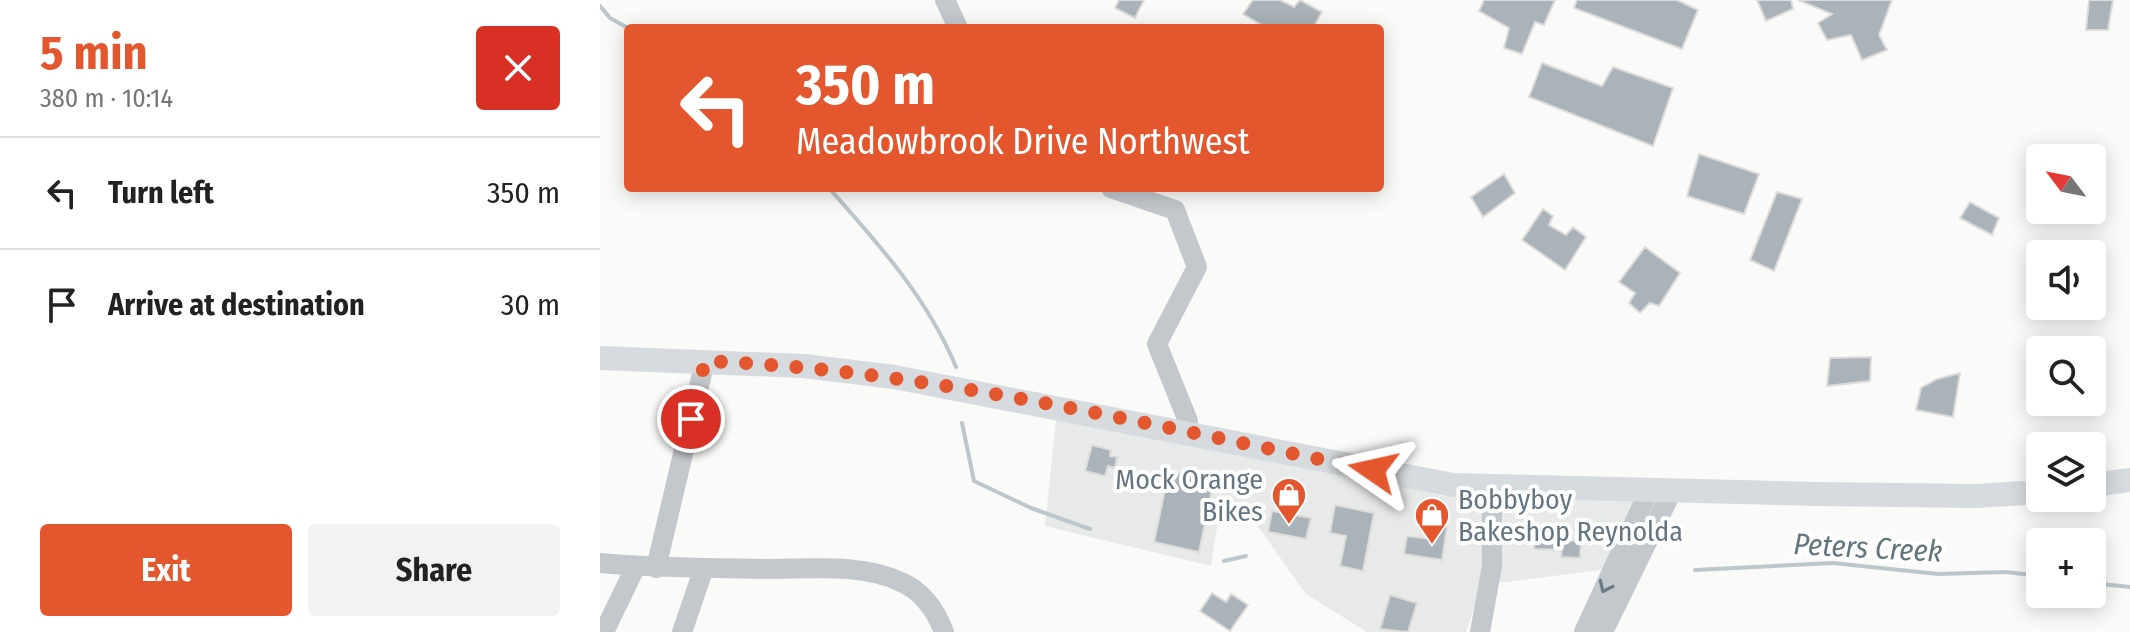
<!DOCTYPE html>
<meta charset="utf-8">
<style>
body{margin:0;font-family:"Fira Sans Condensed",sans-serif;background:#f2f2f2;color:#222;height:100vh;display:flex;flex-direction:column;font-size:30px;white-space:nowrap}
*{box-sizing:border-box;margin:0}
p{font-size:26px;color:#767676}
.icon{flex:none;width:44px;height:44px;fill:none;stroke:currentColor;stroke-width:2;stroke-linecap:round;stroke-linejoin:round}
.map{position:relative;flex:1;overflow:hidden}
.side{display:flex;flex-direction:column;background:#fff;width:600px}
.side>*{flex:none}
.top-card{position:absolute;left:24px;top:24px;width:760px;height:168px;border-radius:8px;box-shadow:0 4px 20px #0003;background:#e4572e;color:#fff;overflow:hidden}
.needle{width:52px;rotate:302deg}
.fabs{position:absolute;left:1426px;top:144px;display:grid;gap:16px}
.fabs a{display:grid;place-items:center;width:80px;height:80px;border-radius:8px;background:#fff;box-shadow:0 4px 20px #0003;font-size:40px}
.pin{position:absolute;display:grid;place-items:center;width:68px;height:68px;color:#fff;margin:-34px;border:4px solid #fff;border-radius:50%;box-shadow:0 2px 8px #0007}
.me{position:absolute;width:88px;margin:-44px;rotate:281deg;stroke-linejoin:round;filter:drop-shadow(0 0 6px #0008)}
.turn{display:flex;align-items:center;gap:28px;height:168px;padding:0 40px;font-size:36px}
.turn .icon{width:104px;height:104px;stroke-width:2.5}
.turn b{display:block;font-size:56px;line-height:68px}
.round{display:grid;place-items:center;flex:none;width:84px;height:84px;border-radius:8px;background:#f2f2f2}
.summary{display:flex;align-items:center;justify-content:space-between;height:136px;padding:0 40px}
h1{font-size:48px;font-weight:700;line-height:60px;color:#e4572e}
.primary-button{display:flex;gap:16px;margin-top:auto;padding:16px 40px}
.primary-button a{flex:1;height:92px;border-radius:8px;background:#e4572e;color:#fff;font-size:32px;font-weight:700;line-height:92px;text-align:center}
.primary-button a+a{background:#f2f2f2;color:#222}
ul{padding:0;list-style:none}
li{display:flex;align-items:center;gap:24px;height:112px;padding:0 40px;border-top:2px solid #e0e0e0}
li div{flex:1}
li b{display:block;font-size:30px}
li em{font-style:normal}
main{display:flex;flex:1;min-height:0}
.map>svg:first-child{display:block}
.built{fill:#e8e9e9}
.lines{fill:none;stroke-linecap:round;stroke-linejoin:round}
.stream{stroke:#bbc7cb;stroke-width:4}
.building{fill:#aab3b9;stroke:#dcdcda;stroke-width:2}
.minor{stroke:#c3c8cc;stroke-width:20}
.major{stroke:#d6dbdf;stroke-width:24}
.oneway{stroke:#6a7a87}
.route{stroke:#e4572e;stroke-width:14;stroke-dasharray:0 25.2}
.labels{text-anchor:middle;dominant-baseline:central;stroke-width:8;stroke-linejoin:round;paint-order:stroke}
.poi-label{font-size:28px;fill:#657683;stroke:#fff;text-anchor:end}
.water-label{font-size:30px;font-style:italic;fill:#60757c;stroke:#fff}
</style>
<main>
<section class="side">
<div class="summary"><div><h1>5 min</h1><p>380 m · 10:14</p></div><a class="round" style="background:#d93025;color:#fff"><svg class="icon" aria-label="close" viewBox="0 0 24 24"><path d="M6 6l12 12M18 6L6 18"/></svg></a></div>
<ul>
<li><svg class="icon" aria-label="left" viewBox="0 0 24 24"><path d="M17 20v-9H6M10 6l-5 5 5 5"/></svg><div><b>Turn left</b></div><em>350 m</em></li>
<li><svg class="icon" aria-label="arrive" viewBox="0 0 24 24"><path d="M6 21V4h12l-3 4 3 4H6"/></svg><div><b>Arrive at destination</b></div><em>30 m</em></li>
</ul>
<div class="primary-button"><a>Exit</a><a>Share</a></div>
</section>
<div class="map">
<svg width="1530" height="632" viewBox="0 0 1530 632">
<rect width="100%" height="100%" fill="#fafaf8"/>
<!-- built -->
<path class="built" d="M457,410L843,496L1046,501L1038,533L1001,570L907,582L883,581L866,632H767L706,594L654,521L620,508L611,566L445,526Z"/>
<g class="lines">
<!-- stream -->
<path class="stream" d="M0,6L10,18L28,28
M229,188C278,243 328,299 356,367
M362,423L374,481L431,508L490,529
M624,561L646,556
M1095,570L1233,563L1338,574L1406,572L1440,576
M1492,583L1530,587"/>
</g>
<!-- building -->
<path class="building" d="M519,0H544L535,18L515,8Z
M653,0H680L694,7L700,0L722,12L713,28H667L643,14Z
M884,0H955L944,25L935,22L922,54L904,48L909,28L879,11Z
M977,0H1077L1098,10L1082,49L974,8Z
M1157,0H1191L1193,9L1166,21Z
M1198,0H1292L1279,35L1287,50L1262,60L1251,35L1227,40L1218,23L1232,14Z
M1489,0H1513L1508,30H1486Z
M942,63L1002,86L1013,67L1073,88L1053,146L929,97Z
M1099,154L1159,174L1144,214L1087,196Z
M904,174L915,193L883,217L871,197Z
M1177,192L1202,199L1174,271L1150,260Z
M1370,202L1399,218L1392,235L1360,218Z
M943,209L953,216L949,225L966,235L973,227L986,237L965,270L922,240Z
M1045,247L1080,273L1059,306L1050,303L1040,313L1029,303L1035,293L1019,282Z
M1452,306H1483L1481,317H1450Z
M1271,357L1270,381L1227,386L1230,358Z
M1360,373L1353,417L1316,410L1321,388L1337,379Z
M492,445L511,450L510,456L517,457L515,468L508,466L505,476L485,471Z
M569,471L614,480L599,552L554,542Z
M735,505L774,513L763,571L740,566L746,536L730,533Z
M672,511L711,518L706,539L668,532Z
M832,524L847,527L842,560L804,554L807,536L830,539Z
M935,532L958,534V540L981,541L980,558L961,557L962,550L934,549Z
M612,593L626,602L631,594L648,605L630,631L600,611Z
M790,595L817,603L808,632L780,629Z"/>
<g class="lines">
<!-- minor -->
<path class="minor" d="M345,0L358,28
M511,188L575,210L597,267L557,344L588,421L586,433
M0,563C56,568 111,568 166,569C209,569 262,563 301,582C322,591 336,611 344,632
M56,568L105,361
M4,632L36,566
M82,632L104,568
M880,632L892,566V488
M984,632L1049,491
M1003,632L1072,491"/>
<!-- major -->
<path class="major" d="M0,358L204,366L294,377L853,485L1217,494L1376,496L1440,492
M1492,485L1530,480"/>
</g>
<!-- one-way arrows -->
<defs><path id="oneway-chevron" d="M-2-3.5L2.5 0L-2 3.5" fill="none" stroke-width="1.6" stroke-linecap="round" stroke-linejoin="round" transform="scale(2)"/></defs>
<use class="oneway" href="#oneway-chevron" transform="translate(1005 587) rotate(115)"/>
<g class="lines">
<!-- route -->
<path class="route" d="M91,419L105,361C331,370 552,426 773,470"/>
</g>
<!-- icons -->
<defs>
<symbol id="shop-pin" viewBox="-11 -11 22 30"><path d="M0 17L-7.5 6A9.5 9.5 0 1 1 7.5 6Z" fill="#e4572e" stroke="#fff"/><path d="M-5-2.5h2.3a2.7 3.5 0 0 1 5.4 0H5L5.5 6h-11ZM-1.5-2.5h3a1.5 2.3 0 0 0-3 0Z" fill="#fff"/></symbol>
</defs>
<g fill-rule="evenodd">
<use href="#shop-pin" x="669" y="475" width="40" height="54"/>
<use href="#shop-pin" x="812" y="495" width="40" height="54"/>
</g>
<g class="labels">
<!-- poi labels -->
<g class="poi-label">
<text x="663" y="479">Mock Orange<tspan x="663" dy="32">Bikes</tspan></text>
<text x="858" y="499" text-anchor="start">Bobbyboy<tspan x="858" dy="32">Bakeshop Reynolda</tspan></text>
</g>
<!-- water labels -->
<g class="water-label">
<text transform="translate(1268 548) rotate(3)">Peters Creek</text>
</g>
</g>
</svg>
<div class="fabs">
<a><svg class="needle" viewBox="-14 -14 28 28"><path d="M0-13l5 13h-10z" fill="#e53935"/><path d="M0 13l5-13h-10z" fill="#767676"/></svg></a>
<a><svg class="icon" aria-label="sound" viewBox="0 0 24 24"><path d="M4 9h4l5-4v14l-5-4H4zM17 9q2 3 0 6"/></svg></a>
<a><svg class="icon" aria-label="search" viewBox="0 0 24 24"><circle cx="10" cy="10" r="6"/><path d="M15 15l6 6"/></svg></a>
<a><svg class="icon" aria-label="layers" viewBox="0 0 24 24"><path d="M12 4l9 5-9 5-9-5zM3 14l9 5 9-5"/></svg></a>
<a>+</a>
</div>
<div class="pin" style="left:91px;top:419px;background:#d93025"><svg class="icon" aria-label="arrive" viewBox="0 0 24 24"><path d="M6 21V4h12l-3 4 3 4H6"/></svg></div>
<svg class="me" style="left:773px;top:470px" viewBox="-20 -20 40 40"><path d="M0-17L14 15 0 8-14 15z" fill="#e4572e" stroke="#fff" stroke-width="4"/></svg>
<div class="top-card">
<div class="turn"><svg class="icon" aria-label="left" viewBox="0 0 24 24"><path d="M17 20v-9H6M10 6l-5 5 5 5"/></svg><div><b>350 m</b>Meadowbrook Drive Northwest</div></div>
</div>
</div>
</main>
